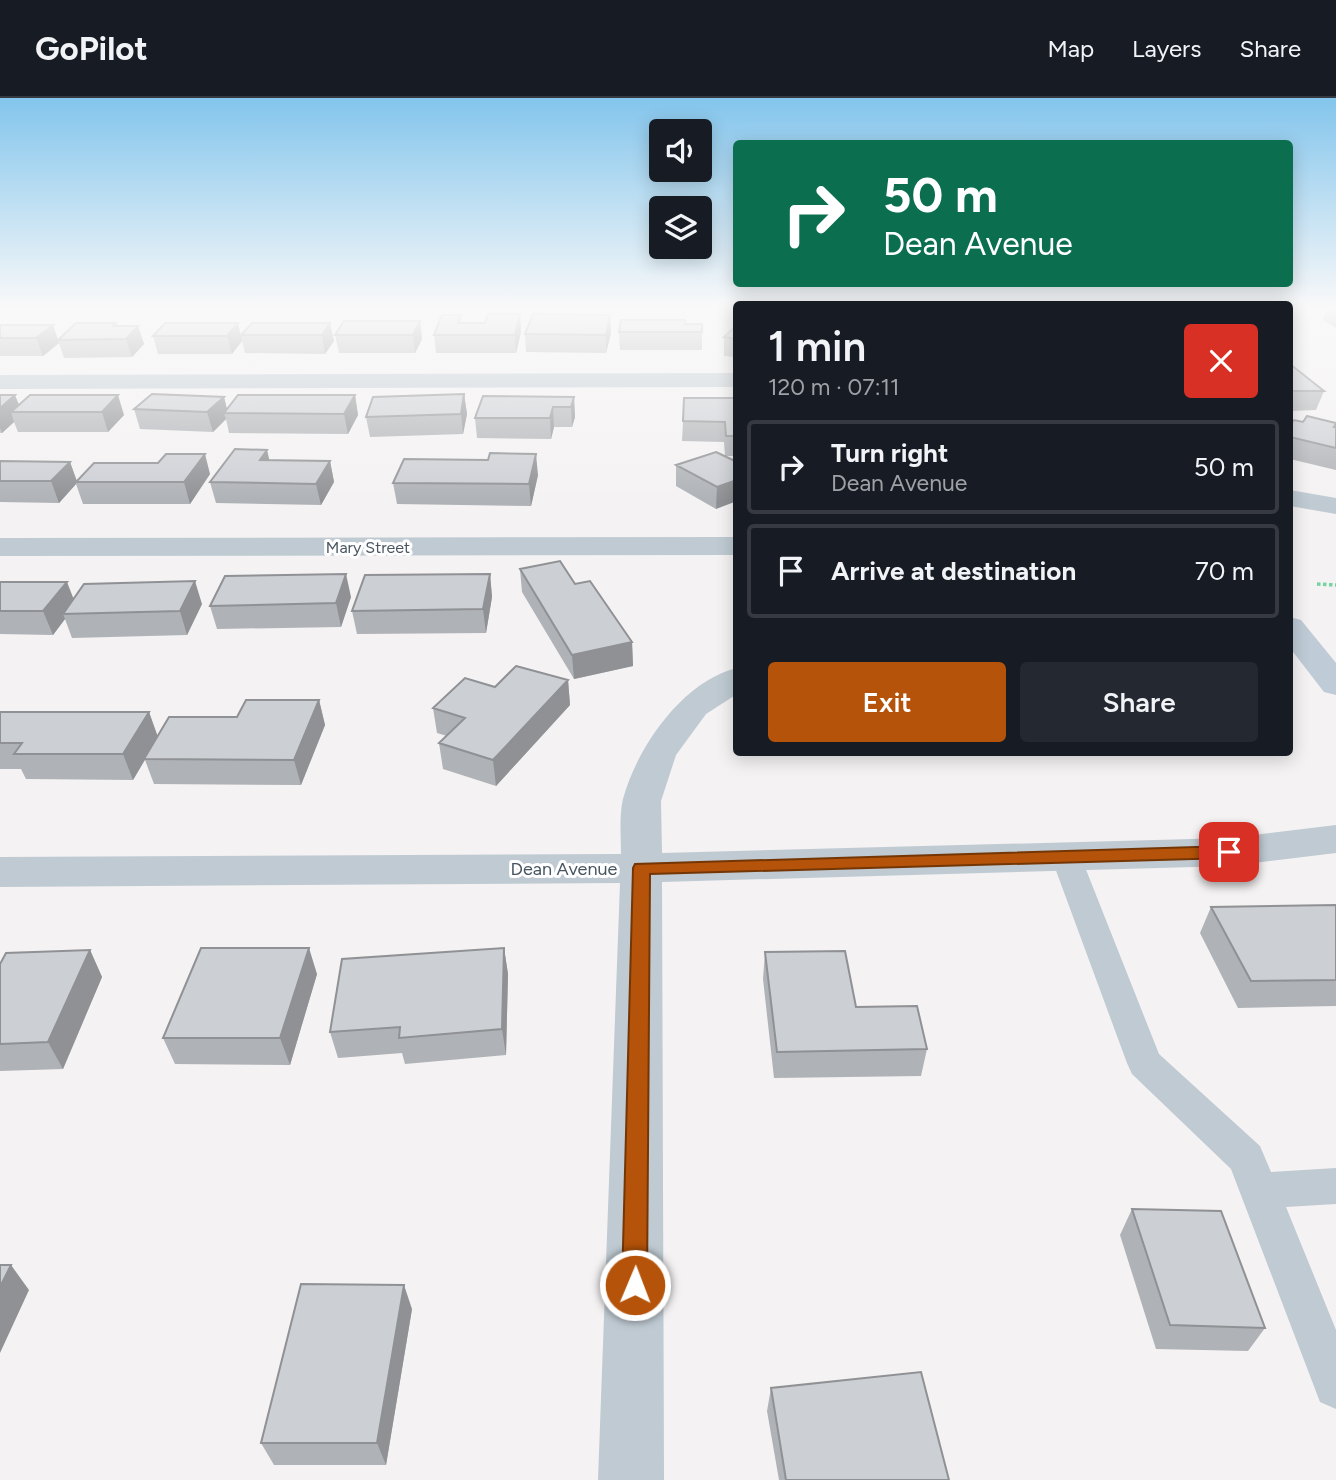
<!DOCTYPE html>
<meta charset="utf-8">
<style>
body{margin:0;font-family:Figtree,sans-serif;background:#242831;color:#f1f3f6;height:100vh;display:flex;flex-direction:column;font-size:26px;white-space:nowrap}
*{box-sizing:border-box;margin:0}
p{font-size:23px;color:#9ea1a6}
.icon{flex:none;width:38px;height:38px;fill:none;stroke:currentColor;stroke-width:2;stroke-linecap:round;stroke-linejoin:round}
.map{position:relative;flex:1;overflow:hidden}
.details{position:absolute;left:733px;top:203px;width:560px;height:455px;display:flex;flex-direction:column;background:#171b24;border-radius:7px;box-shadow:0 4px 18px #0003}
.details>*{flex:none}
.guide{position:absolute;left:733px;top:42px;width:560px;height:147px;border-radius:7px;box-shadow:0 4px 18px #0003;background:#0b6e4f;color:#fff;overflow:hidden}
.buttons{position:absolute;left:649px;top:21px;display:grid;gap:14px}
.buttons a{display:grid;place-items:center;width:63px;height:63px;border-radius:7px;background:#171b24;box-shadow:0 4px 18px #0003;font-size:35px}
.pin{position:absolute;display:grid;place-items:center;width:60px;height:60px;color:#fff;margin:-30px;border-radius:14px;box-shadow:0 4px 10px #0006}
.me{position:absolute;width:77px;margin:-38px;rotate:1deg;stroke-linejoin:round;filter:drop-shadow(0 0 5px #0008)}
.turn{display:flex;align-items:center;gap:24px;height:147px;padding:0 35px;font-size:32px}
.turn .icon{width:91px;height:91px;stroke-width:2.5}
.turn b{display:block;font-size:49px;line-height:60px}
.round{display:grid;place-items:center;flex:none;width:74px;height:74px;border-radius:7px;background:#242831}
.head{display:flex;align-items:center;justify-content:space-between;height:119px;padding:0 35px}
h1{font-size:42px;font-weight:600;line-height:52px}
.action{display:flex;gap:14px;margin-top:auto;padding:14px 35px}
.action a{flex:1;height:80px;border-radius:7px;background:#b45309;color:#fff;font-size:28px;font-weight:600;line-height:80px;text-align:center}
.action a+a{background:#242831;color:#f1f3f6}
ul{padding:0;list-style:none}
li{display:flex;align-items:center;gap:21px;height:94px;margin:0 14px 10px;padding:0 21px;border:4px solid #363941;border-radius:7px}
li div{flex:1}
li b{display:block;font-size:26px}
li em{font-style:normal}
header{display:flex;align-items:center;gap:42px;box-sizing:border-box;height:98px;padding:0 35px;background:#171b24;border-bottom:2px solid #363941}
header strong{font-size:33px}
nav{display:flex;gap:38px;margin-inline-start:auto;font-size:24px}
.map>svg:first-child{display:block}
.lines{fill:none;stroke-linecap:round;stroke-linejoin:round}
.path{stroke:#75d3a2;stroke-width:3.5;stroke-dasharray:3.5 2.5;stroke-linecap:butt}
.lane{fill:#bfcad2;fill-rule:evenodd}
.street{fill:#bfcad2;fill-rule:evenodd}
.secondary{fill:#bfcbd6;fill-rule:evenodd}
.wall{fill:#afb2b6}
.shaded-wall{fill:#8f9194}
.building{fill:#cccfd4;stroke:#8f9194;stroke-width:2}
.route{fill:#b45309;stroke:#753606;stroke-width:2}
.labels{text-anchor:middle;dominant-baseline:central;stroke-width:6;stroke-linejoin:round;paint-order:stroke}
.far-street-label{font-size:16px;fill:#485661;stroke:#fff}
.street-label{font-size:18px;fill:#485661;stroke:#fff}
</style>
<header>
<strong>GoPilot</strong>
<nav><a>Map</a><a>Layers</a><a>Share</a></nav>
</header>
<div class="map">
<svg width="1336" height="1382" viewBox="0 0 1336 1382">
<rect width="100%" height="100%" fill="#f4f2f2"/>
<g class="lines">
<!-- path -->
<path class="path" d="M1317,486L1336,487"/>
<!-- lane -->
<path class="lane" d="M1066,749L1077,752L1081,759L1159,956L1260,1048L1271,1074L1336,1070V1106L1286,1109L1336,1232V1311L1320,1304L1231,1071L1132,976L1127,965L1051,759L1055,752Z"/>
<!-- street -->
<path class="street" d="M737,275V289L0,291V277Z
M1290,392L1336,400V416L1290,408Z
M737,439V457L0,458V440Z
M737,570V596L706,616L676,657L661,703L662,755L1229,740L1336,727V755L1229,768L662,784L664,1382H598L620,785L0,789V759L621,756C621,738 619,718 623,701C637,649 683,583 737,570Z"/>
<!-- secondary -->
<path class="secondary" d="M1290,519L1301,522L1336,565V597L1324,594L1290,550Z"/>
</g>
<!-- wall -->
<path class="wall" d="M1327,210H1336V230L1323,222Z
M520,216L521,234L516,255H436L434,237L461,217V225H485Z
M610,217L611,235L606,255L526,254L525,236Z
M420,223L422,241L415,255H339L335,237Z
M116,225L117,228H138L144,246L132,259L64,260L58,242Z
M330,225L334,243L325,256L245,255L242,243L232,256H158L153,238L241,237Z
M685,226L702,234V252H620L619,234Z
M0,227H53L59,245L43,258H0Z
M737,227V259L724,258V239Z
M1290,266L1324,293L1316,312L1290,313Z
M464,296L467,316L463,336L370,339L366,319Z
M0,297L19,306L30,297L124,317L108,334H18L14,324L2,335H0Z
M355,297L358,317L348,336L229,335L226,321L213,334L140,331L134,311L224,299L227,312Z
M574,299L575,319L572,329H554L551,341L477,340L475,320Z
M737,300V358H725L716,411L676,388V367L725,358L724,344L682,343L683,323Z
M1303,324L1336,325V372L1290,361V327Z
M270,362L330,363L334,384L321,407L216,405L210,384Z
M0,363L70,364L77,383L210,376L190,406H83L76,386L59,405L0,404Z
M538,377L531,408L397,406L393,385Z
M520,471L575,486L632,544L633,568L574,581L522,494Z
M490,476L492,499L486,535L357,536L352,513Z
M0,484L73,501L202,506L187,537L72,540L65,521L53,537L0,536Z
M351,499L341,529L217,531L210,508Z
M568,582L570,607L496,688L443,671L439,645L447,638L437,635L433,610L495,589Z
M319,602L325,627L301,687L154,686L145,662L133,682L26,681L21,671H0V614H149L157,638L237,619Z
M1336,807V908L1238,910L1200,835L1211,809Z
M504,850L508,876L506,957L405,966L402,955L338,960L330,934Z
M90,852L102,879L63,971L0,973V866Z
M765,854L927,951L921,978L774,980L763,881Z
M317,876L290,967L175,966L163,940Z
M1132,1111L1265,1230L1248,1253L1156,1251L1120,1137Z
M412,1211L386,1367H274L261,1345Z
M771,1290L949,1382H779L767,1313Z"/>
<!-- shaded-wall -->
<path class="shaded-wall" d="M520,216L521,234L516,255L515,237Z
M610,217L611,235L606,255V237Z
M420,223L422,241L415,255L413,237Z
M238,225L242,243L232,256L227,238Z
M330,225L334,243L325,256L322,237Z
M53,227L59,245L43,258L36,240Z
M138,228L144,246L132,259L126,241Z
M464,296L467,316L463,336L461,316Z
M15,297L22,314H11L14,324L2,335L0,330V310Z
M118,297L124,317L108,334L102,314Z
M355,297L358,317L348,336L344,316Z
M224,299L228,315H224L226,321L213,334L207,314Z
M574,299L575,319L572,329L571,309Z
M553,309L554,329L551,341L550,320Z
M267,352L272,373L260,362Z
M205,356L210,376L190,406L184,384Z
M536,356L538,377L531,408L529,386Z
M330,363L334,384L321,407L316,386Z
M70,364L77,384H76V386L59,405L51,383Z
M737,382V403L716,411L717,389Z
M346,476L351,499L341,529L336,505Z
M490,476L492,499L486,535L483,511Z
M195,483L202,506L187,537L180,513Z
M67,484L76,507L63,516L65,521L53,537L43,513Z
M632,544L633,568L574,581L572,557Z
M568,582L570,607L496,688L493,662Z
M319,602L325,627L301,687L294,662Z
M149,614L158,639L133,682L123,656Z
M309,850L317,876L290,967L280,940Z
M504,850L508,876L506,957L502,931Z
M90,852L102,879L63,971L48,944Z
M11,1167L29,1192L0,1255V1189Z
M404,1187L412,1211L386,1367L377,1345Z"/>
<!-- building -->
<path class="building" d="M488,216H520L515,237H434L442,217H461L458,225H485Z
M533,216L610,217L606,237L525,236Z
M621,222H685V226H702V234H619Z
M344,223H420L413,237H335Z
M76,225H116L113,228H138L126,241L58,242Z
M165,225H238L227,238H153Z
M252,225H330L322,237H241Z
M0,227H53L36,240H0Z
M737,227V241L724,239Z
M1290,266L1324,293H1290Z
M152,296L224,299L207,314L134,311Z
M464,296L461,316L366,319L373,299Z
M0,297H15L0,310Z
M30,297H118L102,314H11Z
M238,297H355L344,316L224,315Z
M483,298L574,299L571,309H553L550,320H475Z
M684,300H737V338H726L725,324L683,323Z
M1307,318L1336,325L1334,329H1336V350L1290,339V327L1294,322L1303,324Z
M235,351L267,352L260,362L330,363L316,386L210,384Z
M716,354L737,364V382L717,389L676,367Z
M490,355L536,356L529,386L393,385L404,361L488,362Z
M166,356H205L184,384H76L94,365H158Z
M0,363L70,364L51,383H0Z
M560,463L575,486L590,483L632,544L572,557L520,471Z
M346,476L336,505L210,508L225,478Z
M490,476L483,511L352,513L365,477Z
M195,483L180,513L63,516L84,486Z
M0,484H67L43,513H0Z
M516,568L568,582L493,662L439,645L465,620L433,610L465,580L495,589Z
M246,602H319L294,662L144,661L169,619H237Z
M0,614H149L123,656H14L22,645H0Z
M1336,807V882L1251,883L1211,809Z
M201,850H309L280,940H163Z
M504,850L502,931L399,940L400,929L330,934L342,861Z
M90,852L48,944L0,946V866L6,855Z
M845,853L856,909L917,908L927,951L777,954L765,854Z
M1132,1111L1221,1113L1265,1230L1170,1227Z
M0,1167H11L0,1189Z
M301,1186L404,1187L377,1345H261Z
M921,1274L949,1382H786L771,1290Z"/>
<!-- sky -->
<linearGradient id="sky" x2="0" y2="1"><stop stop-color="#83c5ec"/><stop offset="0.52" stop-color="#faf9f9"/><stop offset="1" stop-color="#faf9f9" stop-opacity="0"/></linearGradient>
<rect width="1336" height="404" fill="url(#sky)"/>
<!-- route -->
<path class="route" d="M1229,748L1238,754L1229,760L650,776L647,1187L643,1196L635,1199L626,1196L622,1187L633,770L635,766Z"/>
<g class="labels">
<!-- far-street labels -->
<g class="far-street-label">
<text x="368" y="449">Mary Street</text>
</g>
<!-- street labels -->
<g class="street-label">
<text x="564" y="771">Dean Avenue</text>
</g>
</g>
</svg>
<div class="buttons">
<a><svg class="icon" aria-label="sound" viewBox="0 0 24 24"><path d="M4 9h4l5-4v14l-5-4H4zM17 9q2 3 0 6"/></svg></a>
<a><svg class="icon" aria-label="layers" viewBox="0 0 24 24"><path d="M12 4l9 5-9 5-9-5zM3 14l9 5 9-5"/></svg></a>
</div>
<div class="pin" style="left:1229px;top:754px;background:#d93025"><svg class="icon" aria-label="arrive" viewBox="0 0 24 24"><path d="M6 21V4h12l-3 4 3 4H6"/></svg></div>
<svg class="me" style="left:635px;top:1187px" viewBox="-20 -20 40 40"><circle r="17" fill="#b45309" stroke="#fff" stroke-width="3"/><path d="M0-11L8 9 0 5-8 9z" fill="#fff"/></svg>
<div class="guide">
<div class="turn"><svg class="icon" aria-label="right" viewBox="0 0 24 24"><path d="M7 20v-9h11M14 6l5 5-5 5"/></svg><div><b>50 m</b>Dean Avenue</div></div>
</div>
<section class="details">
<div class="head"><div><h1>1 min</h1><p>120 m · 07:11</p></div><a class="round" style="background:#d93025;color:#fff"><svg class="icon" aria-label="close" viewBox="0 0 24 24"><path d="M6 6l12 12M18 6L6 18"/></svg></a></div>
<ul>
<li><svg class="icon" aria-label="right" viewBox="0 0 24 24"><path d="M7 20v-9h11M14 6l5 5-5 5"/></svg><div><b>Turn right</b><p>Dean Avenue</p></div><em>50 m</em></li>
<li><svg class="icon" aria-label="arrive" viewBox="0 0 24 24"><path d="M6 21V4h12l-3 4 3 4H6"/></svg><div><b>Arrive at destination</b></div><em>70 m</em></li>
</ul>
<div class="action"><a>Exit</a><a>Share</a></div>
</section>
</div>
